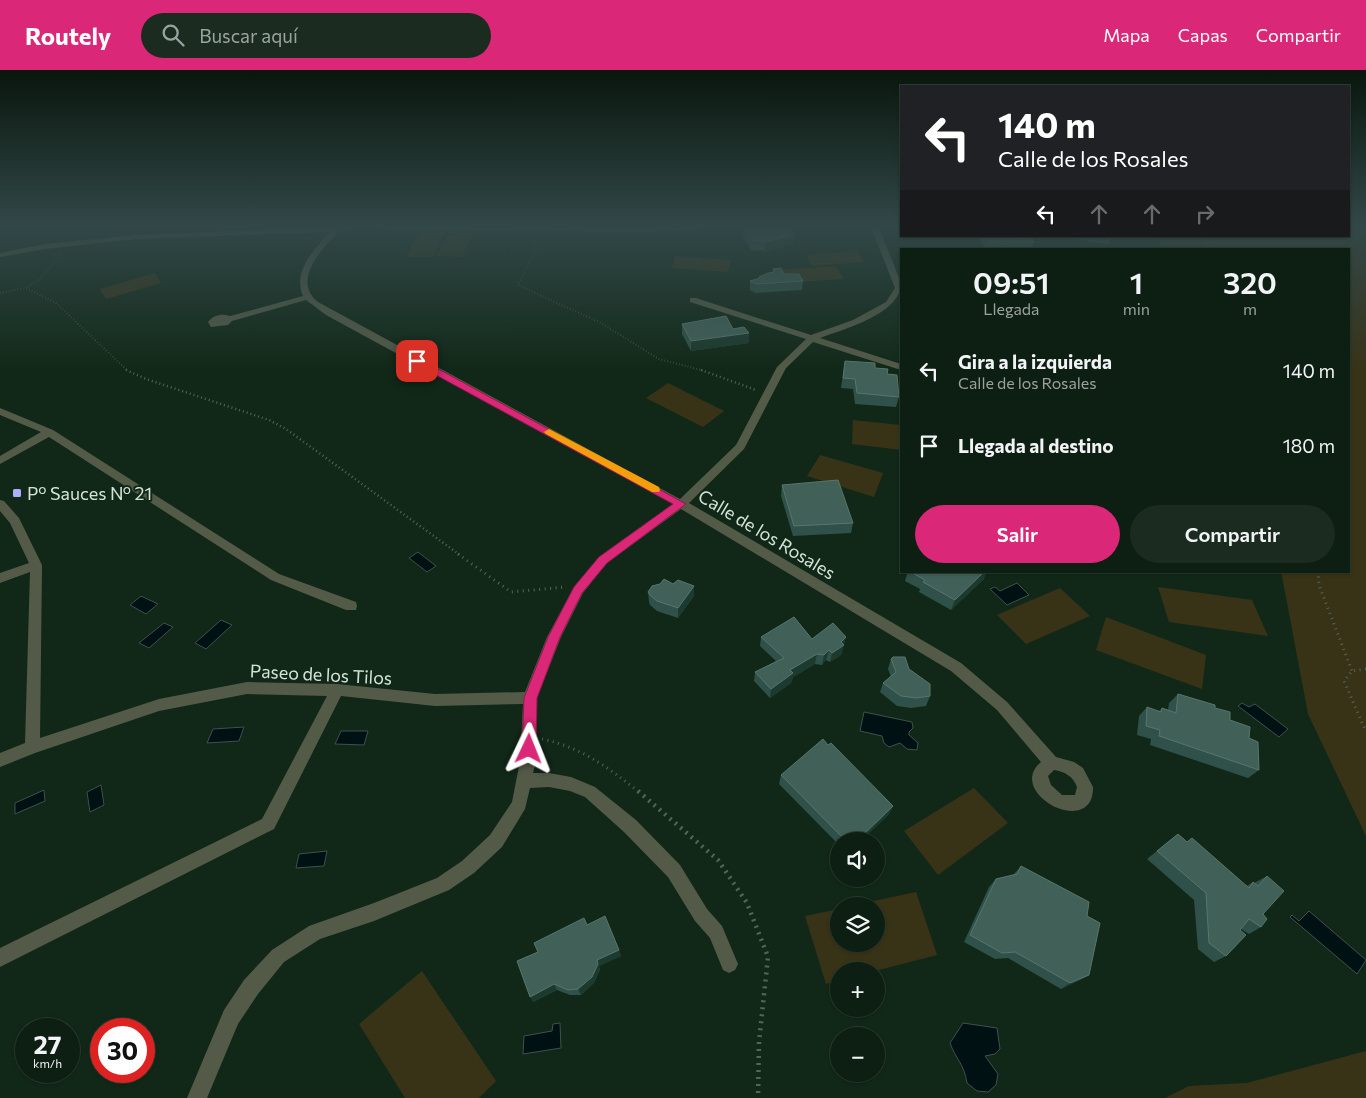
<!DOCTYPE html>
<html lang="es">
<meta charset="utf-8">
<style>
body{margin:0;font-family:Commissioner,sans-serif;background:#1b2b20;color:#f1f3f6;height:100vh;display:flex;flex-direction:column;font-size:19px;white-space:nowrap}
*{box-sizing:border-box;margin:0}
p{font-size:16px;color:#9aa29f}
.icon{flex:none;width:28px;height:28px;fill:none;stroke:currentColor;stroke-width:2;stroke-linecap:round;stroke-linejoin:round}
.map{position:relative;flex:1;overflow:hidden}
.details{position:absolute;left:900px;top:178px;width:450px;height:325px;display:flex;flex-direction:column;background:#0d1e12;border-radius:0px;box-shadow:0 1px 4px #0004,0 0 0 1px #2d3c32}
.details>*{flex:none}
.hud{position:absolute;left:900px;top:15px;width:450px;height:152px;border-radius:0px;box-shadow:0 1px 4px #0004,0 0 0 1px #2d3c32;background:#202124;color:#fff;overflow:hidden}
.buttons{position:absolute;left:830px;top:762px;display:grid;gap:10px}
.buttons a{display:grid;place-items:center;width:55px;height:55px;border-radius:50%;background:#0d1e12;box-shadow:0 1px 4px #0004,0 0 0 1px #2d3c32;font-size:25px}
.speed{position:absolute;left:15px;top:948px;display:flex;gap:10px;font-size:25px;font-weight:700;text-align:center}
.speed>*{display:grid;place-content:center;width:65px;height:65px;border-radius:50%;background:#0d1e12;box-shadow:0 1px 4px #0004,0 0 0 1px #2d3c32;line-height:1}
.speed small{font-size:12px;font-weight:400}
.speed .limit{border:8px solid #d22;background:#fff;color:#111}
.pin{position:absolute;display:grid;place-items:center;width:42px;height:42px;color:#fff;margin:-21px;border-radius:10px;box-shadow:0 2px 8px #0006}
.me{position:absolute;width:55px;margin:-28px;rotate:2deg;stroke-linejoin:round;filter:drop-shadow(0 0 4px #0008)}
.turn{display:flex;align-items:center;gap:18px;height:105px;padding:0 15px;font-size:22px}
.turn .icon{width:65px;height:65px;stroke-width:2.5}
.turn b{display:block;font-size:35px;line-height:42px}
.lanes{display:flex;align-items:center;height:48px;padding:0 15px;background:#0003;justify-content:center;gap:25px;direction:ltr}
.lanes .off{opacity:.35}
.eta{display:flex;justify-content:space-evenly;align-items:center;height:85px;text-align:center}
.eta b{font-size:30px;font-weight:600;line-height:35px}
.button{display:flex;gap:10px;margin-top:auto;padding:10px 15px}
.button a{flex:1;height:58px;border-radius:30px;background:#db2777;color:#fff;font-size:20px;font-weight:600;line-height:58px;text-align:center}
.button a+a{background:#1b2b20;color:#f1f3f6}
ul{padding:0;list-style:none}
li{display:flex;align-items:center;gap:15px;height:75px;padding:0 15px}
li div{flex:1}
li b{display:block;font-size:19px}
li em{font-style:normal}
header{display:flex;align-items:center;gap:30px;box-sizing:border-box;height:70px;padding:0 25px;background:#db2777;color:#fff}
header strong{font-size:24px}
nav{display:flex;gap:28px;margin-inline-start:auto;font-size:18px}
.search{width:350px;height:45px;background:#1b2b20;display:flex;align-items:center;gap:12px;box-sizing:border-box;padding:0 18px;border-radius:28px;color:#9aa29f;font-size:19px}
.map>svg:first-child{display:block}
.green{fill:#383317}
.water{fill:#001114;stroke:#40504e}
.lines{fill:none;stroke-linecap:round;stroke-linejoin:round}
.path-far3{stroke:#526658;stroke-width:2;stroke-dasharray:0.5 2.5;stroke-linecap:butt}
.path-far2{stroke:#526658;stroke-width:2.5;stroke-dasharray:1 3;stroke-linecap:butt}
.path-far1{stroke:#526658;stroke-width:3;stroke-dasharray:1 4.5;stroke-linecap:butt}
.path{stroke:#526658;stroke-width:4.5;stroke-dasharray:2 5;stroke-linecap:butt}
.minor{fill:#535b48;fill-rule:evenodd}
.wall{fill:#2f5149}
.shaded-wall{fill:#1c3a2f}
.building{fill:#416158;stroke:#58756c}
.route{fill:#db2777;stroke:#8e194d}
.slow{fill:#f59e0b}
.poi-dot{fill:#aeaefb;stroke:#112818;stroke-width:2}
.labels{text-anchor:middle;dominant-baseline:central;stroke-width:4;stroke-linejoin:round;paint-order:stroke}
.poi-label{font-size:18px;fill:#d4e3d7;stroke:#112818;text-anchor:start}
.street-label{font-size:18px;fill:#d4e3d7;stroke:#112818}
</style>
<header>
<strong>Routely</strong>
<div class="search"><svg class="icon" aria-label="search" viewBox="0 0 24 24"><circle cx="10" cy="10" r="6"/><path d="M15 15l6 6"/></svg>Buscar aquí</div>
<nav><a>Mapa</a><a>Capas</a><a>Compartir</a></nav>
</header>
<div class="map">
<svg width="1366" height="1028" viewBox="0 0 1366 1028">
<rect width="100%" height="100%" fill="#112818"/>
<!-- green -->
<path class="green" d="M1349,157H1366V766L1308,644L1281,501H1349V179H1161L1157,166H1349Z
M419,162H445L433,187H406Z
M449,162L473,163L462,187L436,186Z
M857,181L865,192L812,196L806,185Z
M675,186L731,190L728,202L672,198Z
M836,196L844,209L783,213L777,200Z
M155,203L161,213L106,229L100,219Z
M668,313L724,341L703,357L646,328Z
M853,350L901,355V380L852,374Z
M820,385L883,403L874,427L807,406Z
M1158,517L1252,530L1268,566L1169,552Z
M1060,518L1090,546L1026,574L997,545Z
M1106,547L1206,585L1202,619L1096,580Z
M974,718L1008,753L938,805L904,761Z
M916,822L937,885L875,901H839V910L826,914L805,846L839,839V874H876V836H850Z
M422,901L496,1011L479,1028H405L359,954Z
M1366,981V1028H1165L1189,1016L1247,1013Z"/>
<!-- water -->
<path class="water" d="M418,482L436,496L427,502L409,488Z
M1017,513L1029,525L1007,535L990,519L995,517L1000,521Z
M141,526L158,534L146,544L130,535Z
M221,550L232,555L206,579L195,573Z
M164,553L173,557L149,578L139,573Z
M1242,633L1249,637L1255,634L1288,659L1279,667L1238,636Z
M864,642L912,652L913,658L909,662V665L918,673L917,680L907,679L900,673L889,677L884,673L882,666L860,661Z
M244,657L239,671L207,673L213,659Z
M341,661H368L364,675L335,674Z
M101,715L104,735L90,742L87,722Z
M44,720L45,731L15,744V733Z
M327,781L324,796L296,798L299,784Z
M1309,841L1366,890L1357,904L1290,847L1292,845L1299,851Z
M560,953L561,978L523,984L524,966L552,961L553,954Z
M963,953L997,958L1000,979L995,984L985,986L998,1004L996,1015L988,1022L977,1021L967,1013C964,993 956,990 950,973Z"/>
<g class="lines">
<!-- path-far3 -->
<path class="path-far3" d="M1349,165L1366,173
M1201,166L1211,179
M533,169L536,180L518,215L599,252L659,289L705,301
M26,218L40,209L61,185
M0,223L26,218L56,233L128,301"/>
<!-- path-far2 -->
<path class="path-far2" d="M126,300L146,309L269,350L286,359L460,485
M701,300L756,320"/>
<!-- path-far1 -->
<path class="path-far1" d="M458,484L511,522L566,517
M1318,501L1319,515L1352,601
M1366,599L1352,601L1344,611L1366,662
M542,669C581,677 609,698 640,723"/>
<!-- path -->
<path class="path" d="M638,721L718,790L747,833L768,887L759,972L758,1028"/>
<!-- minor -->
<path class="minor" d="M331,157H366L339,161C323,178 291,210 318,232L680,429L736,375L777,297L806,269L690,232V228H696L811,265L853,250L886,232L895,218L871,157H879L901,213C901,244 844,259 820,268L901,294V300L813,272L786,298L744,379L689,433L961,593L1007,632L1056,687L1074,692L1083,698L1093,717C1094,770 1004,723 1041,692L997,640L951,601L681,439L607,493L583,523L561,567L537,628L536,691L533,703H549L571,707L595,717L636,750L680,795L707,839L722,856L738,894L735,900L729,903L723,900L710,868L695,851L668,807L624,762L585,727L570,721L549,717L530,718L525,739L502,777L474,803L449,820L374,851L320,869L284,892L258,924L238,954L207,1028H187L224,940L244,910L272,880L309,856L374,833L437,808L462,791L490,765L512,732L520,691L523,634L435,636L341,626L274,759L0,897V878L262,749L327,626L247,624L159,641L35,683L0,697V683L25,673L30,502L0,513V503L29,493L10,453L0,441V430L4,431L19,448L42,495L40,668L159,629L247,612L337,614L435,624L525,622L547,567L574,517L599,487L673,434L326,245L306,230L232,251L228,255L211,257L208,252C213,245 222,243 230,246L303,226C292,201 315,178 330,162L135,169L45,179L0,187V183L45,174L135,165ZM1054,700C1065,702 1073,706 1077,717L1075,725H1062L1051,715L1048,706Z
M369,157H705L702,159L642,162L372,159Z
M0,338L53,360L279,504L356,532L357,536L356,540H346L271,510L49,367L0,394V386L41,362L0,345Z"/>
</g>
<!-- wall -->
<path class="wall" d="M744,157L781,159L794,165L793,174L764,182L762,180L752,181L743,167Z
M978,166H1030L1034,172L1031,179H985Z
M1072,166H1112L1108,174L1071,168Z
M773,199L803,211L802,220L756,223L750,220V211L759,209V207L773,202Z
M682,254L733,259L749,263V273L691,281L682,264Z
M845,291L875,298L899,327L896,337L855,334L853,319L841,318Z
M782,415L853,453L851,463L793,466L781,426Z
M908,501L984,509L951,540L919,522L920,519L905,511Z
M673,514L694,516V526L678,548L657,541L650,535L649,532L648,522Z
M761,567L812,569L846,567L841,585L830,592L826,590L822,595L815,594L793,607L791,613L770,628L754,611L755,602L776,591L760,576Z
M891,589L909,599L930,626L926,636L911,638L897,636L880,622L883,613L891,607L888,599Z
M1178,624L1215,638L1230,650L1249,668L1259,700L1248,708L1150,675L1151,669L1137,665L1139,646L1147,637L1159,641L1162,638L1168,640L1169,633Z
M828,675L893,736L889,744L861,771H839V775L779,714L781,705Z
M1178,764L1187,772L1247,816L1253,812L1254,813L1267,806L1261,857L1249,864L1241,859L1226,886L1214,892L1198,879L1194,830L1147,789Z
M1021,796L1087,846L1089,905L1080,910L1061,919L1008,888L995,889L964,872L989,817L996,809L1013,805Z
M587,855L619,880L621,886L599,896L600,900L594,913L581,925H570L557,920L533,932L538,882Z"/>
<!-- shaded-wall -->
<path class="shaded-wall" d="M794,165L793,174L764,182L765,172Z
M749,263V273L691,281V271Z
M985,501H987L984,509L951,540L955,530Z
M694,516V526L678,548V538Z
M846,567L841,585L830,592L832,583Z
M829,580L826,590L822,595L824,585Z
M817,584L815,594L793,607L791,613L770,628L771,619L790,600Z
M893,736L889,744L861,771H857Z
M619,880L621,886L599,896L600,900L594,913L581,925L578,919L597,890Z
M1089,905L1080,910L1061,919L1070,913Z
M554,914L557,920L533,932L530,927Z"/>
<!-- building -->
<path class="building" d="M744,157H780L781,159L789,158L794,165L765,172L763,171H753Z
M986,166H1030L1034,172L989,171Z
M781,198L784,204H799L803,211L757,214L750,211L760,208L759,207L768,203L774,202L773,199Z
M726,246L733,259L744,257L749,263L691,271L682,254Z
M845,291L875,293V298L888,299L887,304L897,305L899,327L857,323L855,309L843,308Z
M838,410L853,453L794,456L782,415Z
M909,501H985L955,530L923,512L925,510Z
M664,509L673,514L678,510L694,516L678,538L657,531L650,525L648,522L652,516L660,514Z
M794,547L812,569L833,553L846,567L841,572L844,575L832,583L829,580L824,585L817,584L790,600L793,603L771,619L755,602L784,588L761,567Z
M893,587H905L909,599L930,614V626L916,628L901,626L883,613L896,602L891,589Z
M1178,624L1215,635V638L1230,642V650L1250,657L1249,668L1258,672L1259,700L1159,666L1160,660L1146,656L1147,637L1161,642L1162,638L1176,643Z
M823,669L828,675L831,673L893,736L857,771H846L781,705Z
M1178,764L1187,772L1192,768L1249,818L1253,812L1258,816L1267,806L1284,821L1263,844L1267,849L1261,857L1249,849L1240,860L1246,865L1226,886L1209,873L1206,823L1157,781Z
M1021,796L1089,832L1087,846L1100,853L1089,905L1070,913L1015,882L1002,883L970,865L996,809L1017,804Z
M605,846L619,880L597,890L598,894L592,907L578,919L568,920L554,914L530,927L517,891L538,882L534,873L584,848L587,855Z"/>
<!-- sky -->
<linearGradient id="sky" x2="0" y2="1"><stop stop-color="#09160d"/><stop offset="0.52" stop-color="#324848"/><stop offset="1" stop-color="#324848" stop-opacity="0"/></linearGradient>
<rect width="1366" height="301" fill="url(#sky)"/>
<!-- route -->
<path class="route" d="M414,289H420L686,434L607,493L582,523L560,567L537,628L536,679L534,684L529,685L524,684L522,679L524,628L548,567L574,517L599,487L673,434L414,293Z"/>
<!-- slow -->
<path class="slow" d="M549,359L659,417L660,420L659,422H652L546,364L544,362Z"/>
<!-- markers -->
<rect class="poi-dot" x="12" y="418" width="10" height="10" rx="2.5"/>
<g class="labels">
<!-- poi labels -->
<g class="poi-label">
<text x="27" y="423">Pº Sauces Nº 21</text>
</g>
<!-- street labels -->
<g class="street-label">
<text transform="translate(767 464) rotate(31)">Calle de los Rosales</text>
<text transform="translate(321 604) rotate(3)">Paseo de los Tilos</text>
</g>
</g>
</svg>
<div class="buttons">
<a><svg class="icon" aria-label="sound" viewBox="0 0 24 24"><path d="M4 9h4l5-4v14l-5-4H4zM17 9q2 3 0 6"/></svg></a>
<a><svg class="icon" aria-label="layers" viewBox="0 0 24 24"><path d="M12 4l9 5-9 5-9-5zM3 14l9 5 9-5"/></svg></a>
<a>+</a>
<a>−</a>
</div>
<div class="speed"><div>27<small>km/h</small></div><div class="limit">30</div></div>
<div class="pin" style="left:417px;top:291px;background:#d93025"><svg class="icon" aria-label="arrive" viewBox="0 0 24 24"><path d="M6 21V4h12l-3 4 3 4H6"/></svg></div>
<svg class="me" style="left:529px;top:679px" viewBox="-20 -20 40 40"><path d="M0-17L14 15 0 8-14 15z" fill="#db2777" stroke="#fff" stroke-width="4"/></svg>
<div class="hud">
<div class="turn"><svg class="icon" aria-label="left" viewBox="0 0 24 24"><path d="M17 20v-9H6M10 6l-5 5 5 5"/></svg><div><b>140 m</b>Calle de los Rosales</div></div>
<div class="lanes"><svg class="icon" aria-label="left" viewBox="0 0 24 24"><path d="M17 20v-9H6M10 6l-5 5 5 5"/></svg><svg class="icon off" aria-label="ahead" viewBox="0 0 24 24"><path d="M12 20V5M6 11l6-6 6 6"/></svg><svg class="icon off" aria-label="ahead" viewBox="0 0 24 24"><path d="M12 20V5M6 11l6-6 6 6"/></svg><svg class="icon off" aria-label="right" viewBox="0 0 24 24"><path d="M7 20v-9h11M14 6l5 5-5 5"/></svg></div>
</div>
<section class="details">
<div class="eta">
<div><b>09:51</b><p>Llegada</p></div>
<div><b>1</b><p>min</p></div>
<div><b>320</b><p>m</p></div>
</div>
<ul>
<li><svg class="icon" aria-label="left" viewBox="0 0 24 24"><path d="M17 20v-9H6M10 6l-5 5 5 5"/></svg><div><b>Gira a la izquierda</b><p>Calle de los Rosales</p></div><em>140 m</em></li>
<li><svg class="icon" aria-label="arrive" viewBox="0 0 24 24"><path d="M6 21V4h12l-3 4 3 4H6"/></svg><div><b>Llegada al destino</b></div><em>180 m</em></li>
</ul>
<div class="button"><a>Salir</a><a>Compartir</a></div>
</section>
</div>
